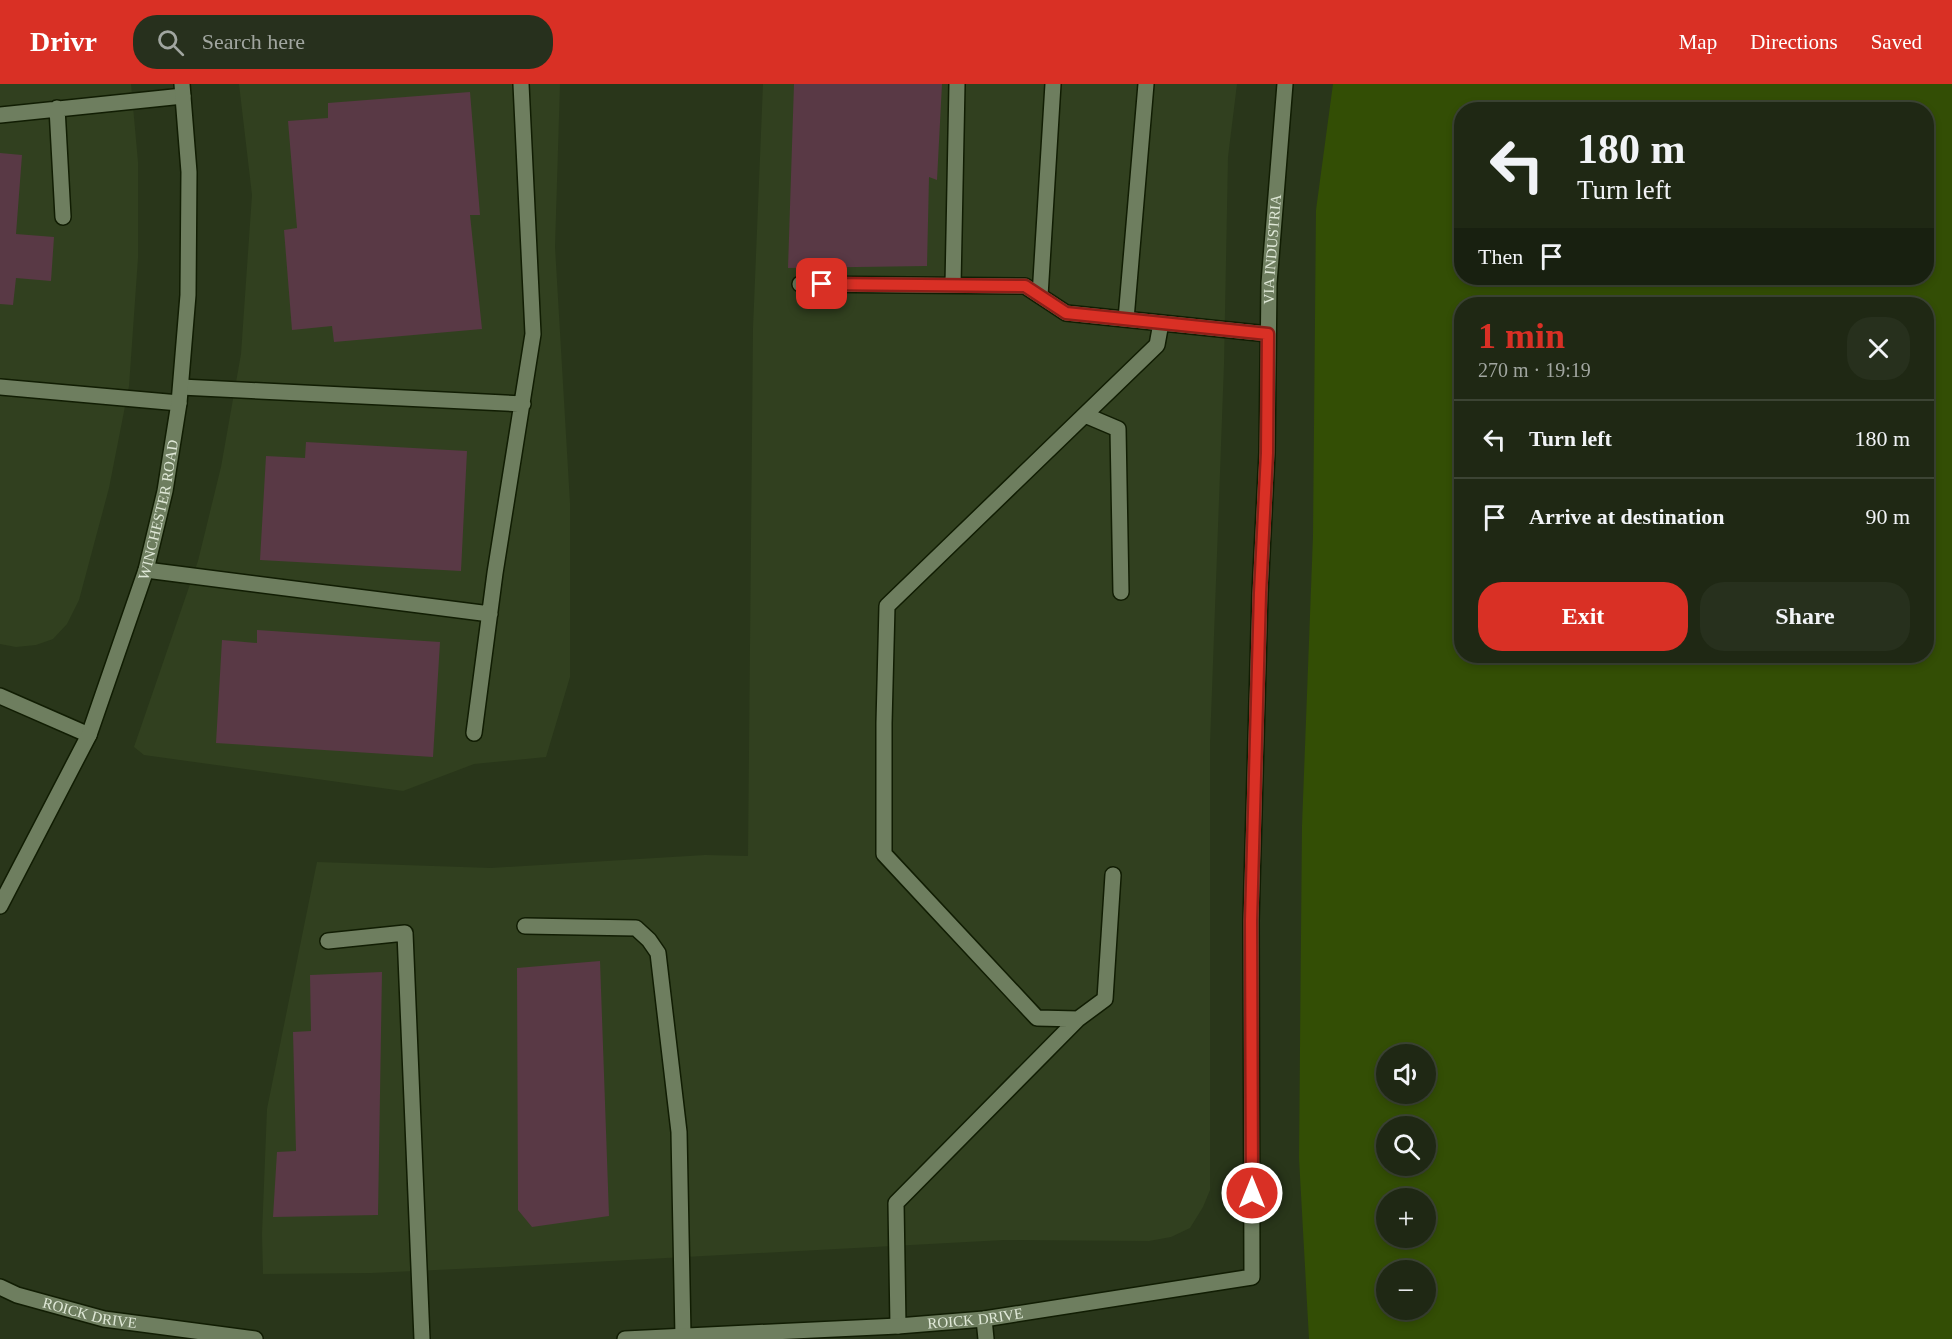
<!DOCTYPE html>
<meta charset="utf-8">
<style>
body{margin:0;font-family:"Times New Roman",serif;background:#27301d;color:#f1f3f6;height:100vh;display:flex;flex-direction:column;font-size:22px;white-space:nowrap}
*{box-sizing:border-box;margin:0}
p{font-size:20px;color:#a1a6a0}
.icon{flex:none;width:33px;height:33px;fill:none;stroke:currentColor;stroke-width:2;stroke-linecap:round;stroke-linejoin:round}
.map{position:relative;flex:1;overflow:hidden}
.side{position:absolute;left:1454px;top:213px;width:480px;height:366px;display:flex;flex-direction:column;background:#1f2814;border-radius:24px;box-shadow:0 3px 9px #0003,0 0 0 2px #3c4434}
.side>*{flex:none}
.banner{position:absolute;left:1454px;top:18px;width:480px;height:183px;border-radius:24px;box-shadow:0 3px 9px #0003,0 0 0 2px #3c4434;background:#1f2814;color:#f1f3f6;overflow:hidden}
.tools{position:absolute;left:1376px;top:960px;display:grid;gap:12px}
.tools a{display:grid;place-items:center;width:60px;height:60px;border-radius:50%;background:#1f2814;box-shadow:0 3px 9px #0003,0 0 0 2px #3c4434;font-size:30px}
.pin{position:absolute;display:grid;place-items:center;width:51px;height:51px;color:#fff;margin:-26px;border-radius:12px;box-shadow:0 3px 9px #0006}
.me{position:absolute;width:66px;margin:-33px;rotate:0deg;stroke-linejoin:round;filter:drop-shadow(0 0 4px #0008)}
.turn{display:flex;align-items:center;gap:21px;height:126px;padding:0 24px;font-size:27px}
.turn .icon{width:78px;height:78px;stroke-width:2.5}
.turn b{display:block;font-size:42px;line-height:51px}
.then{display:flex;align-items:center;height:57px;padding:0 24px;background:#0003;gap:12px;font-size:22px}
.round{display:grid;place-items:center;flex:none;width:63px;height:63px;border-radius:24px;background:#27301d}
.head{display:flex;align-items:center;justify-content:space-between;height:102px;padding:0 24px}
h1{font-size:36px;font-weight:700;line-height:45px;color:#d93025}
.action{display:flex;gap:12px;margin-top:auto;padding:12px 24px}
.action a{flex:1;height:69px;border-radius:24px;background:#d93025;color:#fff;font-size:24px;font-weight:700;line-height:69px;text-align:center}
.action a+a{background:#27301d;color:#f1f3f6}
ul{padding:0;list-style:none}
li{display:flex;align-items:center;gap:18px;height:78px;padding:0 24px;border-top:2px solid #3c4434}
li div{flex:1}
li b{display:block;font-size:22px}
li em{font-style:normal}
header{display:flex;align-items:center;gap:36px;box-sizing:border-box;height:84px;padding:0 30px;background:#d93025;color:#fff}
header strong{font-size:28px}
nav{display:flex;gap:33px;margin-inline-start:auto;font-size:21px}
.search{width:420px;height:54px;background:#27301d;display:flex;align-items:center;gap:15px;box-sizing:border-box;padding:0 21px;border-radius:24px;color:#a1a6a0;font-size:22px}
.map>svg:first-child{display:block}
.built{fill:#31401f}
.green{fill:#334e05;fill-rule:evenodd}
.building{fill:#593945}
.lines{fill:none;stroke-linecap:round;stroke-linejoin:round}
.service-casing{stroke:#111d03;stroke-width:18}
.minor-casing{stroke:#111d03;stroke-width:18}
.tertiary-casing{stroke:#111d03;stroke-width:18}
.service{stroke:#6e7e5f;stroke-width:15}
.minor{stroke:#6e7e5f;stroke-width:15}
.tertiary{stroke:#6e7e5f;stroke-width:15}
.route-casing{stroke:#8d1f18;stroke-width:15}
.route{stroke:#d93025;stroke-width:10}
.labels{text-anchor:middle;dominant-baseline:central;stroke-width:4.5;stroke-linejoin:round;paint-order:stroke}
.street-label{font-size:15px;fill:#dfe8d7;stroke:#1f2c11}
</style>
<header>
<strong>Drivr</strong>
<div class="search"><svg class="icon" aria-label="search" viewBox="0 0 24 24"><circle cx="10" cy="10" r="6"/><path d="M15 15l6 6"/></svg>Search here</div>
<nav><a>Map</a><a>Directions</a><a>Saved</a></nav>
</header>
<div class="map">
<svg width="1952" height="1255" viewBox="0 0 1952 1255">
<rect width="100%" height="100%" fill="#29361a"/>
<!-- built -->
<path class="built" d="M0,0H131L138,78V174L129,302L109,404L79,516L67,540L53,555L36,561L16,563L0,560Z
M239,0H560L555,163L570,419V593L546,673L474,680L403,707L144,671L134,663L198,477L221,383L241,270L252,111Z
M763,0H1237L1228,73L1224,280L1210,660V1106L1203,1123L1190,1144L1171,1153L1149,1157L1004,1156L500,1183L372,1189L263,1190L262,1150L267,1025L317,778L491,784L705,771L748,772L753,244Z"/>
<!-- green -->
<path class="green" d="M1333,0H1952V1255H1309L1299,1074L1302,742L1313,452L1316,126ZM1461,26H1926V194H1461ZM1926,220V572H1461V220ZM1425,970V1010H1386V970ZM1425,1042V1082H1386V1042ZM1386,1114H1425V1154H1386ZM1386,1186H1425V1226H1386Z"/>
<!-- building -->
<path class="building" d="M794,0H942L937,96L929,93L927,182L788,184Z
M470,8L480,131H470L482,245L334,258L332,242L292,246L284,146L297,144L288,37L328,34V19Z
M0,69L22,71L16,150L54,153L51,197L16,194L13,221L0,220Z
M306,358L467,367L461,487L260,476L266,372L305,374Z
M257,546L440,558L433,673L216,659L222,556L257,559Z
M600,877L609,1132L532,1143L518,1126L517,884Z
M382,888L378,1131L273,1133L277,1068L296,1067L293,948L311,947L310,891Z"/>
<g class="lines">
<defs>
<path id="service" d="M57,24L63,133
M0,31L183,12
M800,200L1025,202L1066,229L1268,250
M953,201L957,0
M1040,212L1053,0
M1126,235L1146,0
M0,303L179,319
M181,303L523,320
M1085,331L1118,345L1121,508
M146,486L490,530
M474,649L495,489L533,250L521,0
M525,842L636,844L649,856L658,869L679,1048L683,1252
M328,857L405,849L422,1255
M1078,935L1105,915L1113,791
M984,1235L986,1255
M898,1242L896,1119L1078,935L1037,934L884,770V639L887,522L1157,261L1161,239"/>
<path id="minor" d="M0,612L89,651"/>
<g id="tertiary">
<path id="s1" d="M0,822L89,651L146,486L165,407L179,319L188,211L189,88L182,0"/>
<path id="s2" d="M0,1203L17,1211L104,1235L255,1255"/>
<path id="s3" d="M625,1255L898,1242L984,1235L1252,1193L1251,837L1260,509L1267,369L1269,199L1285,0"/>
</g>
</defs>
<!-- service casing -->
<use href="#service" class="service-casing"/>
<!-- minor casing -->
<use href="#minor" class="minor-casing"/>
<!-- tertiary casing -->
<use href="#tertiary" class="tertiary-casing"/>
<!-- service -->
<use href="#service" class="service"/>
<!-- minor -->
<use href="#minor" class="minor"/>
<!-- tertiary -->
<use href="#tertiary" class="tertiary"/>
</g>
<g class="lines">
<defs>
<path id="route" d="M822,200L1025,202L1066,229L1268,250L1267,369L1260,509L1251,837L1252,1109"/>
</defs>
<!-- route casing -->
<use href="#route" class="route-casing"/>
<!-- route -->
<use href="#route" class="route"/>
</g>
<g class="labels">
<!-- street labels -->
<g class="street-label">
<text stroke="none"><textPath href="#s3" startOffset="1659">VIA INDUSTRIA</textPath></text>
<text stroke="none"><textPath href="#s1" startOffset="429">WINCHESTER ROAD</textPath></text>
<text stroke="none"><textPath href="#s2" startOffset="94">ROICK DRIVE</textPath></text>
<text stroke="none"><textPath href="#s3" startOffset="351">ROICK DRIVE</textPath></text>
</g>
</g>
</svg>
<div class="tools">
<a><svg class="icon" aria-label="sound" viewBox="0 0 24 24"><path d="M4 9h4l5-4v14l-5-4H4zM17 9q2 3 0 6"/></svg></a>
<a><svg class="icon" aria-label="search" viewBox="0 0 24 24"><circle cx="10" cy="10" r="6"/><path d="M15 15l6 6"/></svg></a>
<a>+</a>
<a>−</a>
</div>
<div class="pin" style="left:822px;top:200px;background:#d93025"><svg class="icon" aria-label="arrive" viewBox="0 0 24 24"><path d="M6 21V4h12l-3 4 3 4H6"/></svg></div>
<svg class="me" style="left:1252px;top:1109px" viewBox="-20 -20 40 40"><circle r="17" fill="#d93025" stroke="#fff" stroke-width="3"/><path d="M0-11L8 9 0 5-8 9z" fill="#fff"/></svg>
<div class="banner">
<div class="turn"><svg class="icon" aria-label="left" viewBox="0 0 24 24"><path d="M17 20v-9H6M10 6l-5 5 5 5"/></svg><div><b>180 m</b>Turn left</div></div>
<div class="then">Then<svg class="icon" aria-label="arrive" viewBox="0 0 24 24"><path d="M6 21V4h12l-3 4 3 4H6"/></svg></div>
</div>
<section class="side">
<div class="head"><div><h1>1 min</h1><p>270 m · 19:19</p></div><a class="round"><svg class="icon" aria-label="close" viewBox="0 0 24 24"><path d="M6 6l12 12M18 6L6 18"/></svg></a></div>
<ul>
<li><svg class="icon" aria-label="left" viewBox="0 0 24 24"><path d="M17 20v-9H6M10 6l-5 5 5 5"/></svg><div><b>Turn left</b></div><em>180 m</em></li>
<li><svg class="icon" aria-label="arrive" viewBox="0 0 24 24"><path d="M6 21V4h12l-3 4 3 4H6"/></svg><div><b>Arrive at destination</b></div><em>90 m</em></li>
</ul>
<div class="action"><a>Exit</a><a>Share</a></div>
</section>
</div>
